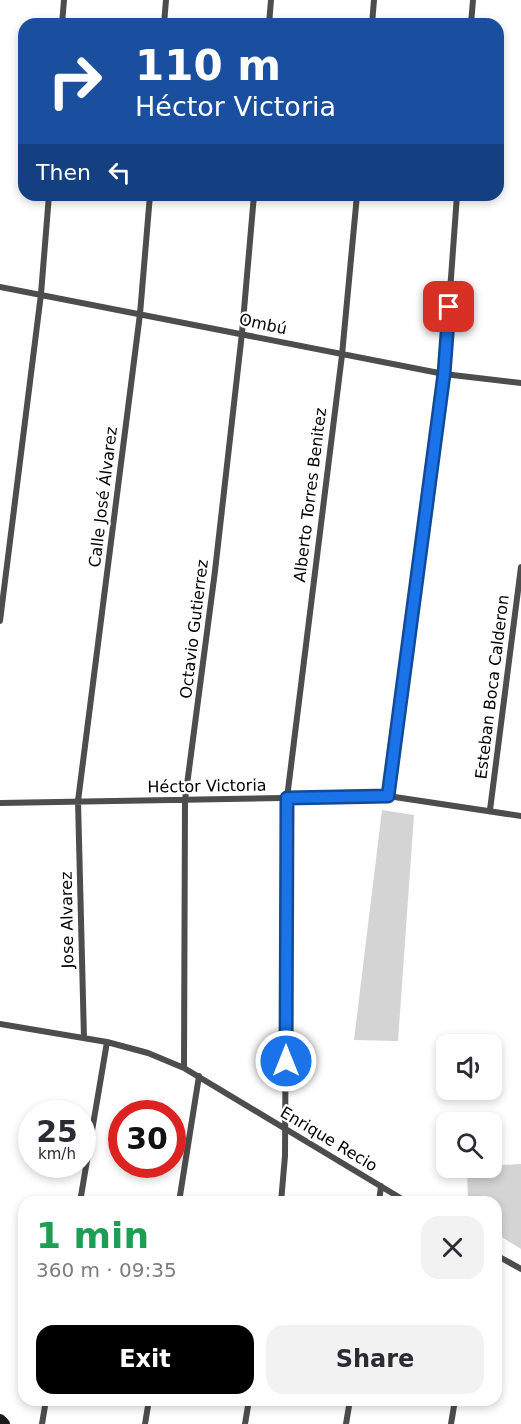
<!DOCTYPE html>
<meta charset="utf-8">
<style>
body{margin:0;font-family:"DejaVu Sans",sans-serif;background:#f2f2f3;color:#2b2b33;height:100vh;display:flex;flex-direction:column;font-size:22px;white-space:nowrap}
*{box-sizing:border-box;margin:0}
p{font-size:20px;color:#7c7c81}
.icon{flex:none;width:33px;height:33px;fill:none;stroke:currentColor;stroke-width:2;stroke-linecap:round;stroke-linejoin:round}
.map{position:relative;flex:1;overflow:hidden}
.details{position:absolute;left:18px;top:1196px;width:484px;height:210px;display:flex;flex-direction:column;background:#fff;border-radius:18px;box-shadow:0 3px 9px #0003}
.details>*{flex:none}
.hud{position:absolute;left:18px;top:18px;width:486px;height:183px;border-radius:18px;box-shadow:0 3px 9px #0003;background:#1a4fa0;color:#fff;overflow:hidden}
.buttons{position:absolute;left:436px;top:1034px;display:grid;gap:12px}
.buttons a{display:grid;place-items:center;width:66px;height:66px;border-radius:12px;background:#fff;box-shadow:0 3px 9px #0003;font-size:30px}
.speed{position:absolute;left:18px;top:1100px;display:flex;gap:12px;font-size:30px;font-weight:700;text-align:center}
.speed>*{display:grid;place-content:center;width:78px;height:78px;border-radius:50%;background:#fff;box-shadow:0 3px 9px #0003;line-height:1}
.speed small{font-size:15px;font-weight:400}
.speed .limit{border:9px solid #d22;background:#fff;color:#111}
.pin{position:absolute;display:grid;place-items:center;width:51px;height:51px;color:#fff;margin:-26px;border-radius:12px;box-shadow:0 3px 9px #0006}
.me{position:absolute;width:66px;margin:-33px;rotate:0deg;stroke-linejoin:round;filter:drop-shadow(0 0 4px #0008)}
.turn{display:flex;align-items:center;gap:21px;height:126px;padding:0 18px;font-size:27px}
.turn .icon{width:78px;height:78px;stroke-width:2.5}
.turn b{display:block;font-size:42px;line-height:51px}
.then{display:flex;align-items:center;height:57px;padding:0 18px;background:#0003;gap:12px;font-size:22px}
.round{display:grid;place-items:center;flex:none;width:63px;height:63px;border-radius:18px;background:#f2f2f3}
.summary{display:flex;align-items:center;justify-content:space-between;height:102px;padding:0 18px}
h1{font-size:36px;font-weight:800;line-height:45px;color:#1e9e55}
.primary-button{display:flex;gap:12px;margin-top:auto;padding:12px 18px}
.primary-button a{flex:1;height:69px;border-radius:18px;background:#000;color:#fff;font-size:24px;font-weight:800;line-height:69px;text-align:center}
.primary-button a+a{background:#f2f2f3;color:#2b2b33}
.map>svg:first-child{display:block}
.green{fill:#d4d4d4}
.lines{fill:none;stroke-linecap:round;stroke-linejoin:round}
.street{stroke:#4d4d4d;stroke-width:6}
.secondary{stroke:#1a1a1a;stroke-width:12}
.route-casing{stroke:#114b97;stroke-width:15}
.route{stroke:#1a73e8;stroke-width:10}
.labels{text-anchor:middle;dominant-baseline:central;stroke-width:4.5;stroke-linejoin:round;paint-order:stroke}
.street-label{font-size:16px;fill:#000;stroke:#fff}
</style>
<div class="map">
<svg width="521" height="1424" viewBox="0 0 521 1424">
<rect width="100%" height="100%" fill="#fff"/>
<!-- green -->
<path class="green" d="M382,810L414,815L398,1041L354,1040Z
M521,1164V1249L497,1234L496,1202L468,1201L467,1167Z"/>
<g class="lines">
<!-- street -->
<path class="street" d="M62,24L64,0
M164,24L166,0
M269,24L271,0
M372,24L374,0
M471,24L473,0
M0,287L444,374L521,383
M0,621L41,294L49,195
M388,796L444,374L457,195
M0,803L388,796L521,816
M490,810L521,567
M0,1024L107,1042L148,1053L184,1068L407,1202
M84,1038L78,801L140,314L150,195
M184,1068L185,800L215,571L242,333L254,195
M80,1202L107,1042
M179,1202L199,1076
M281,1202L285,1156L287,798L342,355L357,195
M379,1202L381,1186
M496,1255L521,1269
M42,1424L46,1400
M145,1424L149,1400
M245,1424L249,1400
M346,1424L350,1400
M451,1424L455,1400"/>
<!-- secondary -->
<path class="secondary" d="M0,1420L4,1424"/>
</g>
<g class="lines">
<defs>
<path id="route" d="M286,1061L287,798L388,796L444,374L449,307"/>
</defs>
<!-- route casing -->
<use href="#route" class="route-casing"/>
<!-- route -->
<use href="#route" class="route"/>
</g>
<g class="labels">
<!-- street labels -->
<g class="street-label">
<text transform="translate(263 324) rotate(12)">Ombú</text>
<text transform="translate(310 495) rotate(-83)">Alberto Torres Benitez</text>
<text transform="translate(103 497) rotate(-83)">Calle José Álvarez</text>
<text transform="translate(194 629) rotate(-83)">Octavio Gutierrez</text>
<text transform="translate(492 687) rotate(-83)">Esteban Boca Calderon</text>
<text transform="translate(207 786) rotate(-1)">Héctor Victoria</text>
<text transform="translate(67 920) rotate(-91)">Jose Alvarez</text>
<text transform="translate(329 1139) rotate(31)">Enrique Recio</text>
</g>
</g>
</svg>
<div class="buttons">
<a><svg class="icon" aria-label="sound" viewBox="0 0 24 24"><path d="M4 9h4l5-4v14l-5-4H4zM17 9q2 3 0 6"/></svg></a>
<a><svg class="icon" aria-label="search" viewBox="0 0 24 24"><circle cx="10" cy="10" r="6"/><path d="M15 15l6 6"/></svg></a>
</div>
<div class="speed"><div>25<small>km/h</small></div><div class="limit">30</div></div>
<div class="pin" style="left:449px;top:307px;background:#d93025"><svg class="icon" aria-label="arrive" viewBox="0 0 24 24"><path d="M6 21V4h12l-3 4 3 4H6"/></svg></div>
<svg class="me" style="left:286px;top:1061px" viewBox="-20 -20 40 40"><circle r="17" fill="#1a73e8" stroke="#fff" stroke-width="3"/><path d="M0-11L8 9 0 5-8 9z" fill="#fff"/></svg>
<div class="hud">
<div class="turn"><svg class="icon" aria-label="right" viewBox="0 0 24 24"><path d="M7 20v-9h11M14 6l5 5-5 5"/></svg><div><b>110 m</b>Héctor Victoria</div></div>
<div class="then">Then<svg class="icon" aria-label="left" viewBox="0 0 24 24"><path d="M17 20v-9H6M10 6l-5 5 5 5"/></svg></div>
</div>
<section class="details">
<div class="summary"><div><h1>1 min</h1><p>360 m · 09:35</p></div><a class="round"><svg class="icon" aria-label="close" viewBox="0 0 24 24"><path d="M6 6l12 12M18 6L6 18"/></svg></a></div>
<div class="primary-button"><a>Exit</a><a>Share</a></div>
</section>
</div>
